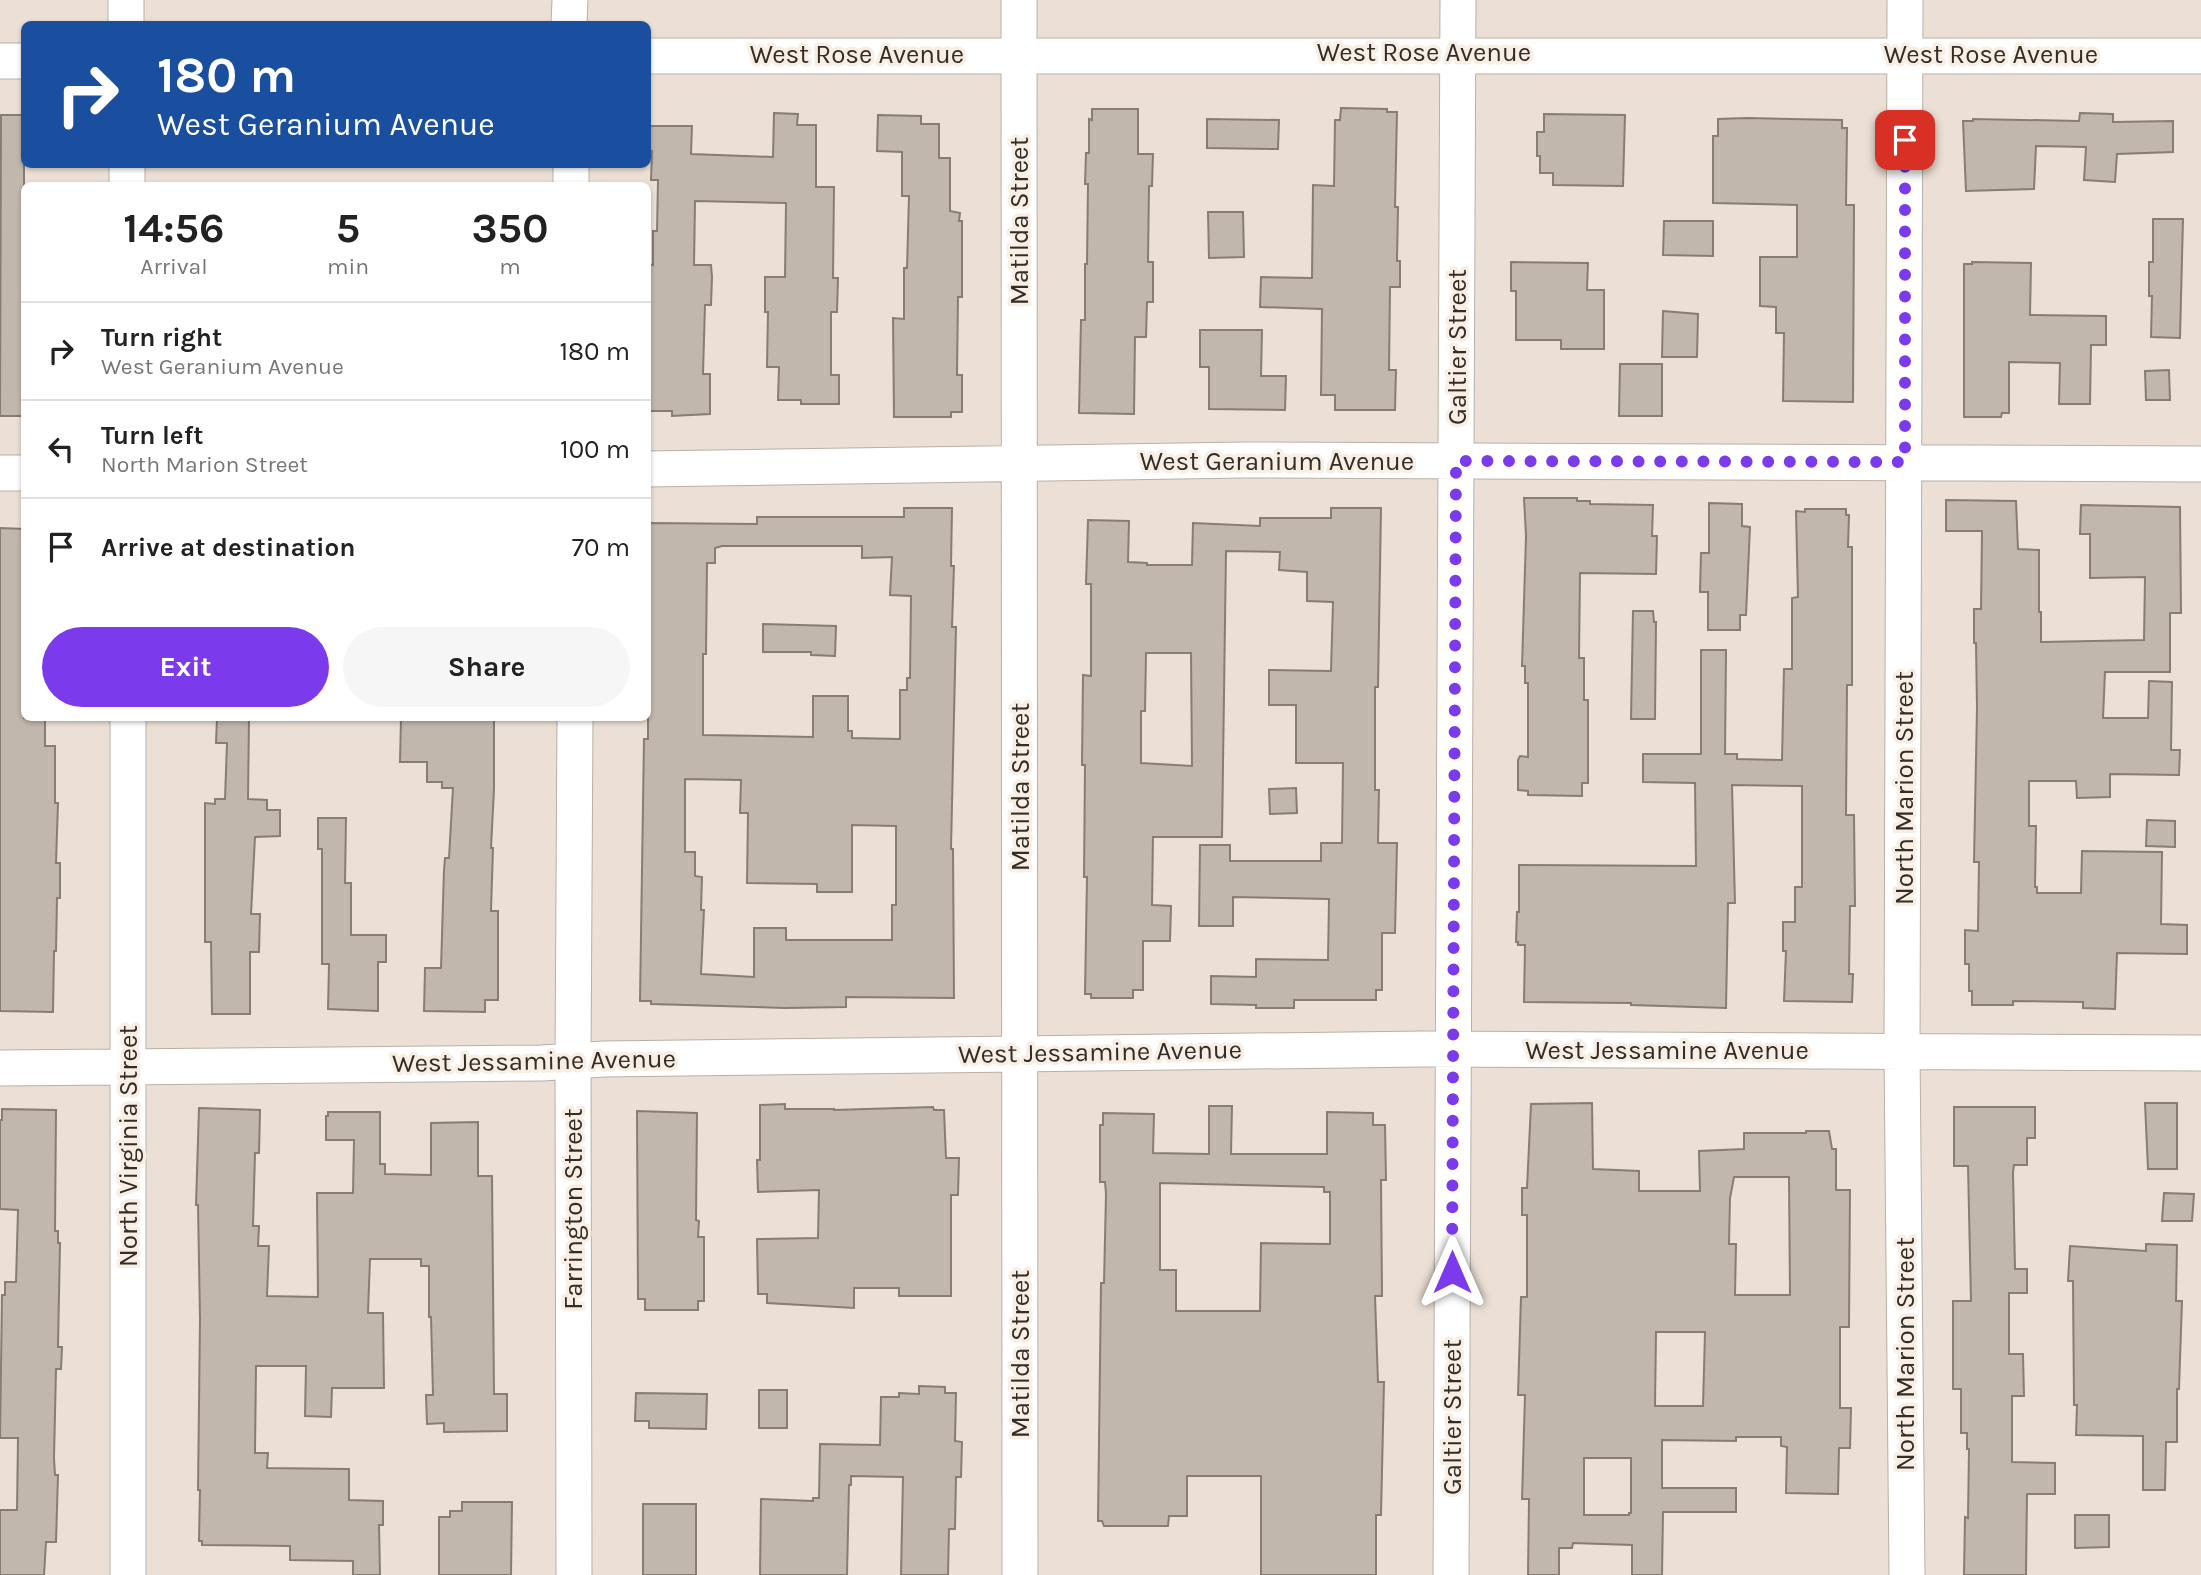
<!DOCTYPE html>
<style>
body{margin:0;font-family:Karla,sans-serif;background:#f6f6f6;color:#222;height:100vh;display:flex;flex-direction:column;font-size:26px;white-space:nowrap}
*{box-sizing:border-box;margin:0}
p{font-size:23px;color:#767676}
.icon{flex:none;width:38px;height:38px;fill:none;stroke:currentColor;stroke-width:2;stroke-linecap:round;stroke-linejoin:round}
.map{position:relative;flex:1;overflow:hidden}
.drawer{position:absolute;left:21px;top:182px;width:630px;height:539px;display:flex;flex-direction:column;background:#fff;border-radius:10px;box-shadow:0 2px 5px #0004}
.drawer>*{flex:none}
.guide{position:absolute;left:21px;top:21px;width:630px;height:147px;border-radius:10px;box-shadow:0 2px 5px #0004;background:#1a4fa0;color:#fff;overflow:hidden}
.pin{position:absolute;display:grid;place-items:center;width:60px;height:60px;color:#fff;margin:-30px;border-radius:14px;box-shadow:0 4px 10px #0006}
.me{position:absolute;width:77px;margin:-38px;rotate:0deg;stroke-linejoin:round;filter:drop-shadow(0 0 5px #0008)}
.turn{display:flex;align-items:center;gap:24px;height:147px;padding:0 21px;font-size:32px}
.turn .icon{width:91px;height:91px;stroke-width:2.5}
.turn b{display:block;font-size:49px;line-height:60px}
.eta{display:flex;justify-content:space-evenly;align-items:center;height:119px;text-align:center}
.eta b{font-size:42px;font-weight:700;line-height:49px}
.primary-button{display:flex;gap:14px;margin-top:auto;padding:14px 21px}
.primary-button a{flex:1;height:80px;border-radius:42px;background:#7c3aed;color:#fff;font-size:28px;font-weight:700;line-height:80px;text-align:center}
.primary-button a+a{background:#f6f6f6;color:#222}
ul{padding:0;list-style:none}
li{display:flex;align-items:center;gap:21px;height:98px;padding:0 21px;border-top:2px solid #e0e0e0}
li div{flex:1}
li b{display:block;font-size:26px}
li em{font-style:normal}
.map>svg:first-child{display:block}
.building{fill:#c1b7ad;stroke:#877d74;stroke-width:2;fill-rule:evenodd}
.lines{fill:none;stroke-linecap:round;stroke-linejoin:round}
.minor-casing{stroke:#b9afa5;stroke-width:37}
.minor{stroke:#fff;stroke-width:35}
.route{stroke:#7c3aed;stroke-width:12;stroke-dasharray:0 21.6}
.labels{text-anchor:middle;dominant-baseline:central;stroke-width:7;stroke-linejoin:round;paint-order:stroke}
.street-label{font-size:26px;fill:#312d29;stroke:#f9eee3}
</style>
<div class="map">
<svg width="2201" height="1575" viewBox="0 0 2201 1575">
<rect width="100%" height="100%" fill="#ece0d6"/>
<!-- building -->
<path class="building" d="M1341,108L1387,109V112H1397L1395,207H1398L1397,261H1400V287H1390L1389,370H1396L1395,410H1335V395H1321L1322,309L1260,307L1261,277L1312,278L1313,185L1334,186L1335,120H1340Z
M1092,109H1138V154H1153L1152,186H1149L1148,262H1153V302H1147L1146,337H1135L1134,414L1079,413L1081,320H1085V264H1087L1088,184H1085L1086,153H1089V119L1092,120Z
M774,113L798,114L797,125H816V187H834L833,278H838L837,312H831V375H839V404H801V400H778L779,367H767L768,312H765V277H785L786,203L695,201L694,265H711L712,277L711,305H705L703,374H710V414L672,416V411H648V264L653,265V231H657L658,180H651L652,151H648V126H692L691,154L773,157Z
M2080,113L2113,114V122L2173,121V152L2117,154L2115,182L2084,180L2086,147L2036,146L2034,189L1966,191L1963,121H1973V119L2079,121Z
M1544,114L1625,115L1623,186L1553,185V173H1540V156H1537V132H1544Z
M1,115H24V416H0Z
M878,115L921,116V124H939V158H950V211L960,213L959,221H962V297H958L957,375H962V412H951V417H894L893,318L904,319V268H907L909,196H902V152L877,151Z
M1747,118L1842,120V128H1847L1846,205H1854L1853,402L1783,401L1784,333H1776V307L1760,306V257H1797V205L1713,203V136H1718V119Z
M1207,119L1279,120L1278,149L1207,148Z
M1208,212H1243L1244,257L1209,258Z
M2153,219H2183L2180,338L2151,337L2152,296H2149V262H2153Z
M1664,221H1713V256L1663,255Z
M1511,262L1588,263L1587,290H1604V349H1561V340H1516V291H1511Z
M1972,262L2031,263L2030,315L2106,316V345H2091L2090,404H2059L2060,363L2009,362V413H2002L2001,417H1964V264H1972Z
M1663,311L1698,314L1697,357H1662Z
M1200,330H1262L1261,376H1286L1285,410L1209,409V367H1200Z
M1620,364H1662V416H1619Z
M2169,370L2170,400H2146L2145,371Z
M1524,498H1577V501H1590V504L1653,505L1652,536H1657L1656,574L1580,573L1579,658H1584V700H1588V783H1582V796L1528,795V791L1518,790V760L1520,756L1528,757V683H1525V666H1522L1526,536Z
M1946,500L2016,501L2018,549L2039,550V612H2041V642L2144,640L2145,577L2090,578V534H2080L2081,505L2180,507L2181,613H2170V672H2105L2103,718H2148L2149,681L2172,682L2171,750H2180L2179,775L2110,774V797L2077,798L2076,781H2029V826H2036L2035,887H2037V893H2081L2082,851L2162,852L2161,924L2187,925V954L2117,953L2115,1009L2083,1008V1002L2013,1001V1005H1972V991H1969V964H1965V930L1978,931L1979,862H1974L1977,708L1976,643H1974V609H1981L1982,531H1946Z
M1709,503L1742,504V526L1750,527L1746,615H1740V630H1708V592H1700L1701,553H1709Z
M904,508H952L951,566H954L952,627H956L951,849H953L954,998L846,997V1007L785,1008L651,1004V1001H640L644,739H648V625H650L649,523L757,524V517H904ZM722,546H862V558L892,557L890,595L911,596L910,678H907V690H900V739L852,738V731H848V696H813V737L703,735V654H706L707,563H715V548ZM685,779L741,780L740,813H748L747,883L817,884V892H852V825L896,826V905H892V940H786V928H754V977L701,974L704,910H701L702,877L695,876V852H685Z
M1331,508H1381L1378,687H1375V790H1379L1378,843H1397L1395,933H1382V990H1376V1000H1294V1008H1256V1005L1211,1004V976L1256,977V959L1328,960L1329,899L1233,897V926H1199L1200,845H1230V861H1321V843H1342L1343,763H1296V705H1269V670L1331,671L1333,602L1307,601V572L1279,570L1280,552L1226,551L1222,837H1153L1152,905L1171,906L1170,941H1143V990H1133V998H1091V994H1085L1087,877H1084L1085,765H1082L1083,675L1091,676V584H1086L1088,520L1129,521L1128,562L1147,563V565H1192L1193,523L1260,526V518H1331ZM1146,653H1191L1192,766L1141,763V711H1145Z
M1805,509H1846V515H1849L1848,547H1852V685H1847L1846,815H1854L1855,906H1850L1849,974H1853L1852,1002L1784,1001L1786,951H1783V922H1795V887H1802V786L1732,785L1735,903H1728L1726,1008L1631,1005V1003L1524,1002L1525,945H1518V942H1516L1517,912H1519V865L1696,866L1695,783L1643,782V754H1701V650H1726L1725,754H1737V759L1782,760L1784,669H1792V598L1798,597L1796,511L1805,512Z
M0,528L24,529V718H45V746H55V803H58L56,863H60V898H57L56,951H54L53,1012L0,1011Z
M1633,611H1653L1654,622H1656L1655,719H1631Z
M763,624L836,626L835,656L811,655V652H763Z
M217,718H249L248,799L267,800V810H280V836L255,837L251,914H260L259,952H250V1014H212L211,942H205V803L215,804V799H225L227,743H216Z
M401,718H494V789L491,848H493L491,911H498V1000H485V1012L424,1011L425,968H441L444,870L445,858H449L453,788H442V782H427V762H400Z
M1296,788L1297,813L1270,814L1269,789Z
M318,818H346L345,883H351V935H386V962H378V1011L328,1009L329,964H322V849H318Z
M2147,820L2175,821V847L2146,846Z
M1592,1103L1593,1169L1639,1171V1191H1700L1699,1151L1744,1149V1133H1806V1131H1829L1832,1149H1836V1190H1850L1849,1327H1840V1408H1851L1850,1448H1839L1838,1494L1786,1493L1787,1447L1781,1446V1437H1736V1441L1662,1440V1488H1736V1512H1663L1662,1575H1632V1545L1573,1543L1572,1548H1559V1575H1528L1529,1499H1522L1525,1395H1518L1521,1297H1527V1215H1522V1188H1527L1531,1104ZM1734,1177H1789L1790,1295H1735L1736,1244H1729L1730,1198ZM1656,1332H1705L1703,1406H1655ZM1584,1458H1631V1513H1629V1515H1584Z
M2145,1103H2177V1169H2148Z
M785,1104V1109H834V1110L933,1107L934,1110H944L946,1158H959L958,1195H951V1296H899V1288H854V1308L767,1303V1294H758L757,1239L818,1238L819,1190L758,1192L757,1160H760V1105Z
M1209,1106H1232L1231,1154H1327V1112L1373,1113V1125H1385L1386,1180H1381L1382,1296H1375L1378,1382H1384L1381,1515H1376V1575H1261V1476H1187V1516H1169L1168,1526H1104L1102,1521H1098L1101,1283H1104L1106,1194L1105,1182H1100V1125H1103V1113L1154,1114L1153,1153L1209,1154ZM1160,1183L1324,1187V1192H1330V1244L1261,1243L1260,1311H1176V1270H1160Z
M1954,1107H2035V1138H2027V1165H2014L2013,1172L2015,1269H2027V1293H2009V1354H2023L2024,1396H2012V1462L2055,1463V1494H2027L2026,1575H1964L1965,1517L1968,1518L1969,1449H1967V1433H1961V1389H1953V1301H1971L1968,1166H1954Z
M199,1108L260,1110L259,1153H255L253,1226H259L258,1246H269L267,1296L318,1297L317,1193H353L354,1140H326V1116H328V1112H380V1164H385V1174L431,1175V1123L478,1122V1176H492L494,1394H507V1431L444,1432V1423L427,1424L426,1395H433L431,1317H429V1266H421V1259H370L368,1313H383L384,1388H332L331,1417L305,1416L306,1366H256L255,1453H268L267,1468L349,1469V1500L383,1501V1525H379L380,1575H353V1561L290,1560V1546L202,1545V1541H199L200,1490H198L200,1319L198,1205H196Z
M2,1109L56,1110L55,1231H58V1243H60L58,1347H62L61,1369H56L54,1458L55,1475H58L56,1542H46L44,1575H0V1510H17L18,1438H0L2,1295H5V1282H16L18,1210L0,1209V1120H2Z
M637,1111L697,1113L696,1220L699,1221L698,1237H704V1301H698V1310H645V1299H638Z
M2164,1193L2194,1194L2192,1221H2162Z
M2146,1244L2177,1245L2176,1301H2182L2179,1389H2177V1442H2166L2165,1490H2143V1436L2076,1435L2077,1405H2074L2073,1281H2068L2070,1246L2146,1251Z
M919,1386L945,1387V1393H956L955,1441L962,1442L961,1477H956L955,1529H949L948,1575H901L903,1477L851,1476V1485H849L847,1575H760L761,1499L813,1501V1498H819L820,1444L880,1445L881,1397H899V1393L919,1394Z
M759,1390H787V1428H759Z
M636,1393L707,1394L706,1429L649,1428V1421H635Z
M462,1502H512L511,1575H439V1517H450V1511H462Z
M643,1504H696V1575H643Z
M2075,1515H2109V1547L2075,1548Z"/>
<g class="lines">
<defs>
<path id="minor" d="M126,0V24
M1019,0L1020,1575
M1905,0L1902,1051L1907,1575
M569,24L570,0
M648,56C1165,52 1683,52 2201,56
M0,61H24
M127,164V186
M571,164V186
M648,469L1245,460L2201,464
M0,473H24
M0,1068L542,1063L604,1059L1425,1049L2201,1053
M128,1575V718
M574,1575L573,1062L575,718
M1451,1575L1458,0"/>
</defs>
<!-- minor casing -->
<use href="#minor" class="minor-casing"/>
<!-- minor -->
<use href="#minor" class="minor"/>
</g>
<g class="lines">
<!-- route -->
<path class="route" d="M1452,1272L1456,461L1905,462V140"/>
</g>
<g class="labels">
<!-- street labels -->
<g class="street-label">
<text x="1424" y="52">West Rose Avenue</text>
<text x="857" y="54">West Rose Avenue</text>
<text x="1991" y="54">West Rose Avenue</text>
<text transform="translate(1019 221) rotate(-90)">Matilda Street</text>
<text transform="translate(1457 347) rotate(-90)">Galtier Street</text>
<text x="1277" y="461">West Geranium Avenue</text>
<text transform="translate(1020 787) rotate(-90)">Matilda Street</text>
<text transform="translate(1904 788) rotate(-90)">North Marion Street</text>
<text x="1667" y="1050">West Jessamine Avenue</text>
<text transform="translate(1100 1052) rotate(-1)">West Jessamine Avenue</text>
<text transform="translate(534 1061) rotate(-1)">West Jessamine Avenue</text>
<text transform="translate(128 1146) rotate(-90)">North Virginia Street</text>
<text transform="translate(573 1209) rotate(-90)">Farrington Street</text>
<text transform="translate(1020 1354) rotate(-90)">Matilda Street</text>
<text transform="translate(1905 1354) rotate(-90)">North Marion Street</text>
<text transform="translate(1452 1417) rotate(-90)">Galtier Street</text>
</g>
</g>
</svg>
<div class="pin" style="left:1905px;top:140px;background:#d93025"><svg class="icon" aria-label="arrive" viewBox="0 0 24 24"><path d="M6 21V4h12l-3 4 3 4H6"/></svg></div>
<svg class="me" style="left:1452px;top:1272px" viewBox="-20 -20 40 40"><path d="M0-17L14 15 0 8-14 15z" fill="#7c3aed" stroke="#fff" stroke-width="4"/></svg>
<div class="guide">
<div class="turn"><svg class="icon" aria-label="right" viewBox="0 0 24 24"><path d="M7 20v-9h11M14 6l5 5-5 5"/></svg><div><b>180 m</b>West Geranium Avenue</div></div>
</div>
<section class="drawer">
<div class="eta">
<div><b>14:56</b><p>Arrival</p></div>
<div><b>5</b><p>min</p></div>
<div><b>350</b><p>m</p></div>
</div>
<ul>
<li><svg class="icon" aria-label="right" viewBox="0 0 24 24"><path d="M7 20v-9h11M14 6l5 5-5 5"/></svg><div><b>Turn right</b><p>West Geranium Avenue</p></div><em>180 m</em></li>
<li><svg class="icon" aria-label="left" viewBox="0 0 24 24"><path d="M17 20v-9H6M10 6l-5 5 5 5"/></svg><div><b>Turn left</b><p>North Marion Street</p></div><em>100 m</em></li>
<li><svg class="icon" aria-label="arrive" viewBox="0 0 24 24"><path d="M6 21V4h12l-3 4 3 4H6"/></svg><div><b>Arrive at destination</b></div><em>70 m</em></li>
</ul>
<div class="primary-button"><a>Exit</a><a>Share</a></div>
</section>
</div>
